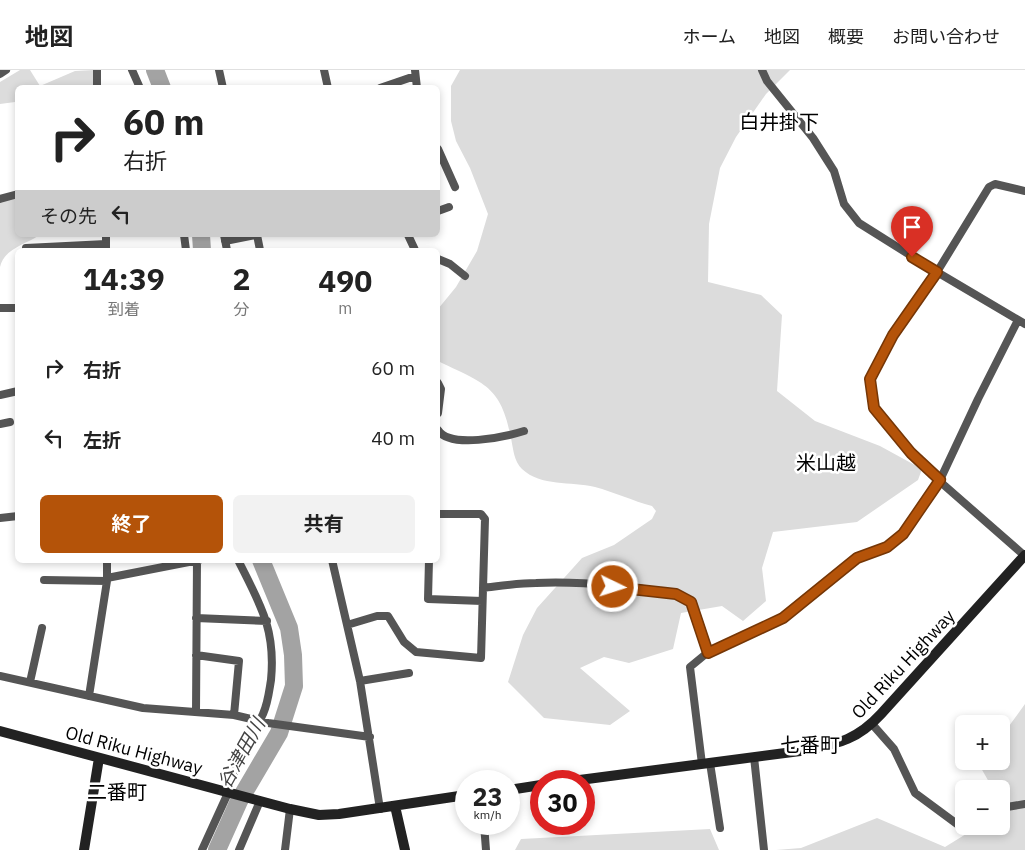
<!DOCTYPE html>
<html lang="ja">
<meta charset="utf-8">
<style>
body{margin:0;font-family:"IBM Plex Sans","Noto Sans JP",sans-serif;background:#f2f2f2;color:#222;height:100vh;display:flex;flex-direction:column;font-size:19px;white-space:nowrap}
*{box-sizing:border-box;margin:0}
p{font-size:16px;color:#767676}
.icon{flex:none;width:28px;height:28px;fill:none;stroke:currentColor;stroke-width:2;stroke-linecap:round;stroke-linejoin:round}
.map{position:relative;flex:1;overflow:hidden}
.details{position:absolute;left:15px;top:178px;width:425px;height:315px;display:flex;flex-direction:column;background:#fff;border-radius:8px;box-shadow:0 2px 8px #0003}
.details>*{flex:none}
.guide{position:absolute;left:15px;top:15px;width:425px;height:152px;border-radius:8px;box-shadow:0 2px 8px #0003;background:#fff;color:#222;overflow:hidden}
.controls{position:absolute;left:955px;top:645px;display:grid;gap:10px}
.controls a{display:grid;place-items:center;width:55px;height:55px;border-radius:8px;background:#fff;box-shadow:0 2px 8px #0003;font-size:25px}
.speed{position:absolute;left:455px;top:700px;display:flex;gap:10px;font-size:25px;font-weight:700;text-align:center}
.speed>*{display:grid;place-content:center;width:65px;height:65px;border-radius:50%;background:#fff;box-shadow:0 2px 8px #0003;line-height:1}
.speed small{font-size:12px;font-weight:400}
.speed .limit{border:8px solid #d22;background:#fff;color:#111}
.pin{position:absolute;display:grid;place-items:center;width:42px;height:42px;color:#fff;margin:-51px -21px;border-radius:50% 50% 50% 0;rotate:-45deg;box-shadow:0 0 5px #0007}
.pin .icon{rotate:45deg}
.me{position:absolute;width:55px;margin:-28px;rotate:94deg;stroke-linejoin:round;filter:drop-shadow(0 0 4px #0008)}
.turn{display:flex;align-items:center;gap:18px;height:105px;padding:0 25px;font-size:22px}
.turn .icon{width:65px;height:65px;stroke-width:2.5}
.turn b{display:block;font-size:35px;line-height:42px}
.then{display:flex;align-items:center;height:48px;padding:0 25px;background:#0003;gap:10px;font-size:19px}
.eta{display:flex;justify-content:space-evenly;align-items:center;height:85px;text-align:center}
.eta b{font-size:30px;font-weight:700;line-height:35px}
.button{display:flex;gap:10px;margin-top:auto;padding:10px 25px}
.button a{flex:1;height:58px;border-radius:8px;background:#b45309;color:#fff;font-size:20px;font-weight:700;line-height:58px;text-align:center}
.button a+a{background:#f2f2f2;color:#222}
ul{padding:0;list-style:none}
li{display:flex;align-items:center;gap:15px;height:70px;padding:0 25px}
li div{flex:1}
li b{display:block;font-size:19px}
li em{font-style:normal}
header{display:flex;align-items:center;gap:30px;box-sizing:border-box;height:70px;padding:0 25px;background:#fff;border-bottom:1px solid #e0e0e0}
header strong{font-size:24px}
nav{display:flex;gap:28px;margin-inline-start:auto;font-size:18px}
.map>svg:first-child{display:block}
.green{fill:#dcdcdc}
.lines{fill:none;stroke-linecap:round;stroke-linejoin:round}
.river{stroke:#a3a3a3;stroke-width:18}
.street{stroke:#555;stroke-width:8}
.secondary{stroke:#222;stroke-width:10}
.route-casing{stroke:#753606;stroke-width:12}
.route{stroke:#b45309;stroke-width:9}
.labels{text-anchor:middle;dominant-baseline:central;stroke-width:5;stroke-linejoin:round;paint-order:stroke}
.street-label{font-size:18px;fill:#000;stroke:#fff}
.water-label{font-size:19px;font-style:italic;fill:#444;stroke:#fff}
.quarter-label{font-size:20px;fill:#000;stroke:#fff}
</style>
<header>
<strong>地図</strong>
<nav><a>ホーム</a><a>地図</a><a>概要</a><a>お問い合わせ</a></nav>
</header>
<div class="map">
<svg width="1025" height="780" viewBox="0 0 1025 780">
<rect width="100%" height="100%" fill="#fff"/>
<!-- green -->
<path class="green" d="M20,0H30L40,16L75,1L94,0L93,17L18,18L17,45L15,32L0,34V12Z
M460,0H790L766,24L736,67L720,98L709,154L708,212L761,225L782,245L777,321L815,351L880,376L922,399L918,410L857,452L773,462L762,498L766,531L743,551L722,536L681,543L673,579L629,593L604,587L580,598L630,641L610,655L544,648L508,612L523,565L537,538L582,488L614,475L652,449L656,441L652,436C633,431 614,422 595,417C571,411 541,417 522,399C514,392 513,378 511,368C501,314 482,313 438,291V239L456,217L477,181L488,144L470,98L456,71L451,51V16Z
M17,127L18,165L38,166C24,175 4,179 0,197V132Z
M1025,634V780H776L801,778L877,748L945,777L979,756H1001V719H993L977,691H1001V667Z
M710,759L719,780H515L521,769Z"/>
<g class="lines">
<!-- river -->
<path class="river" d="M155,0L162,18
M201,165L202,180
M217,780L239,731L279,663L294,616L293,585L289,558L261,490"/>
<!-- street -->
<path class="street" d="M132,0L140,18
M219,0L223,18
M324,0L328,18
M415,0L417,18
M762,0L767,11L813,68L834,101L844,134L859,153L937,202L1025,254
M0,4L6,0
M97,18V0
M380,18L415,6
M438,79L455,117
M1025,121L995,114L989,117L937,202L893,265L871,309L874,338L911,383L945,416L1025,486
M0,129L18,124
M438,141L449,137
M184,165L186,180
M224,165L227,180
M257,165L260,180
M408,165L415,180
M225,171L255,165
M26,178L106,174
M106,180V165
M438,189L450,194L465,206
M0,238H18
M438,313L441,319L438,343
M0,325L18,321
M0,354L10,352
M438,360C450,379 505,367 524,361
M0,448L18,446
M332,490L360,611L380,739
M429,490L428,529L482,531
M107,508L199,490
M44,510L107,511
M483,518C500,516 518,513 536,513C568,511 667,516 691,532L707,583
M196,548L267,551
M347,555L377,546H388L404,572L416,582L481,588L485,449L481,444H438
M196,585L239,591L234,645
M0,606L143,638L234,645L268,653L370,667
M360,611L409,603
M30,612L42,558
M89,626L107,511V490
M196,642L197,490
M872,654L894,679L915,723L961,757L964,756
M754,687L764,780
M710,693L720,758
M702,694L690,597L707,583L783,548L857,488L887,477L903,464L940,410L978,329L1018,250
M1001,738L1025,734
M484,754L486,780
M202,780L228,723L242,676C248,664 258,656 263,644C268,633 269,622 271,610C276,559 260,534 238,490
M239,780L260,731
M285,780L290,739"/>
<!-- secondary -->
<path class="secondary" d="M0,661L290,739L319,745L339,744L466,725
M572,711L808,680C840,673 858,669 881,644L1025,485
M509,720L541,715
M395,736L405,780
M84,780L99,688"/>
</g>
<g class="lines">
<defs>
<path id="route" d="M613,517L676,524L691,532L708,583L783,548L857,488L887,477L903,464L940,410L911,383L874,338L870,309L893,265L937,202L912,187"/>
</defs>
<!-- route casing -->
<use href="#route" class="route-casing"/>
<!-- route -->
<use href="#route" class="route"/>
</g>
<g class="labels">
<!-- street labels -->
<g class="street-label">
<text transform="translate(903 594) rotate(-47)">Old Riku Highway</text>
<text transform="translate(134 680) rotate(15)">Old Riku Highway</text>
</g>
<!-- water labels -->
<g class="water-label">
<text transform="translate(241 683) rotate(-61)">谷津田川</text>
</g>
<!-- quarter labels -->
<g class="quarter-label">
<text x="779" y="51">白井掛下</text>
<text x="826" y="392">米山越</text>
<text x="810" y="674">七番町</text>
<text x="117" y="721">二番町</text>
</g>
</g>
</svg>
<div class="controls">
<a>+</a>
<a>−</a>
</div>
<div class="speed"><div>23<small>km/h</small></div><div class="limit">30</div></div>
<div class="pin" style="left:912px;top:187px;background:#d93025"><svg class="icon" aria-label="arrive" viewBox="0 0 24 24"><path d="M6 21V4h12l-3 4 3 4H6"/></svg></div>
<svg class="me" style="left:613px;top:517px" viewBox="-20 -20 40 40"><circle r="17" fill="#b45309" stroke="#fff" stroke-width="3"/><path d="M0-11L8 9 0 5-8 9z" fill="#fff"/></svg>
<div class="guide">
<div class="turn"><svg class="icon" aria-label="right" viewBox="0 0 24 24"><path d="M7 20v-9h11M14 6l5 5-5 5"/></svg><div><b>60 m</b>右折</div></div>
<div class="then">その先<svg class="icon" aria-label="left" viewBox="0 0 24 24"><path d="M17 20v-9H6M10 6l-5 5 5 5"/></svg></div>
</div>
<section class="details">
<div class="eta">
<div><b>14:39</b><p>到着</p></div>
<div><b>2</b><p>分</p></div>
<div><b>490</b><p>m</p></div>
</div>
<ul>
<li><svg class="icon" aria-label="right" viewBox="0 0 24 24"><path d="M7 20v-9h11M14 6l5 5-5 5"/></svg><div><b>右折</b></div><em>60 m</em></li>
<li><svg class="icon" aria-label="left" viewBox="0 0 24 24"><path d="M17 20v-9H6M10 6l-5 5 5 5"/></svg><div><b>左折</b></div><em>40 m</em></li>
</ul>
<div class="button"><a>終了</a><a>共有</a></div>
</section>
</div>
